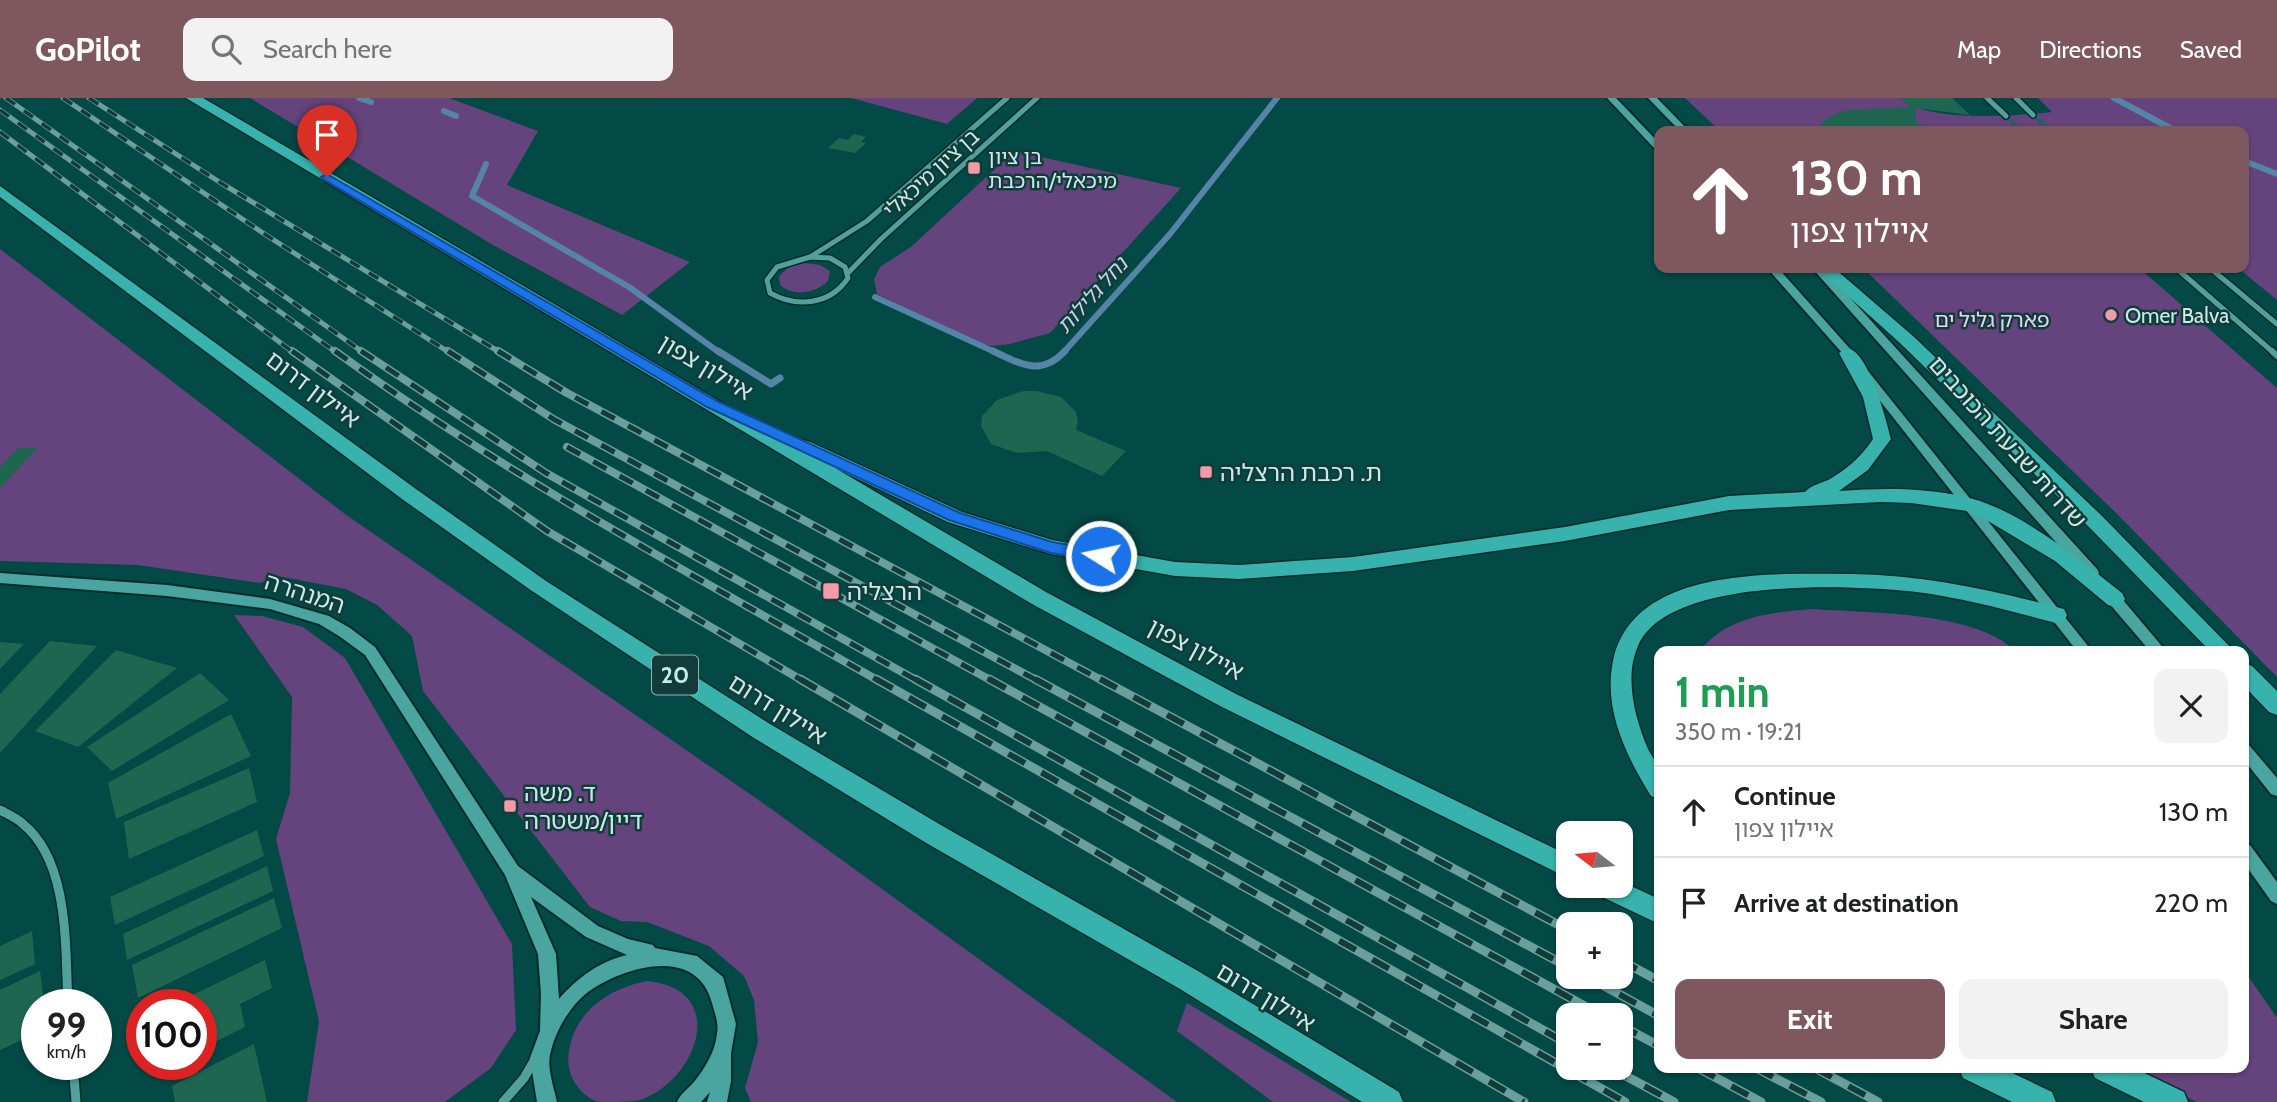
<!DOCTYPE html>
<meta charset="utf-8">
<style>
body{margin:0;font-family:Cabin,"Noto Sans Hebrew",sans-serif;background:#f2f2f2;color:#202124;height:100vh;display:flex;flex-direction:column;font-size:26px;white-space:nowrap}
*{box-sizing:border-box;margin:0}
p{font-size:23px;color:#757577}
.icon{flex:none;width:38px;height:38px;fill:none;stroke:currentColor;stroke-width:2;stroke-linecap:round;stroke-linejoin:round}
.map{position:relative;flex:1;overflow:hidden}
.sheet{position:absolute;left:1654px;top:548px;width:595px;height:427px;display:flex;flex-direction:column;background:#fff;border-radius:14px;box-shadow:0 2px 5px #0004}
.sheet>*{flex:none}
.guide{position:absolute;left:1654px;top:28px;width:595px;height:147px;border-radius:14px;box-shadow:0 2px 5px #0004;background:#7f575f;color:#fff;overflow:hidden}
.needle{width:46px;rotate:286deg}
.controls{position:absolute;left:1556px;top:723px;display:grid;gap:14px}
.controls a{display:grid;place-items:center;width:77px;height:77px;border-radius:14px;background:#fff;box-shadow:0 2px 5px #0004;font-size:35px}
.speed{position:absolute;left:21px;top:891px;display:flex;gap:14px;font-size:35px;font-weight:700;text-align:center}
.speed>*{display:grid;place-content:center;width:91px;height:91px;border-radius:50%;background:#fff;box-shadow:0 2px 5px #0004;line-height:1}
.speed small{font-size:18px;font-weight:400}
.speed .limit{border:10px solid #d22;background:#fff;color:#111}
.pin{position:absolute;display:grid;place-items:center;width:60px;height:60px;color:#fff;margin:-72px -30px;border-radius:50% 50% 50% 0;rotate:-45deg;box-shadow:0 0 7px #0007}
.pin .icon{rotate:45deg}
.me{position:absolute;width:77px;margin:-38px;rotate:280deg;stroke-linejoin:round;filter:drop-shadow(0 0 5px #0008)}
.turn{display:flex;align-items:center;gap:24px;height:147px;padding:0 21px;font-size:32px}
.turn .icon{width:91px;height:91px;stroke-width:2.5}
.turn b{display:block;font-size:49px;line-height:60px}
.round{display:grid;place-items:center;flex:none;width:74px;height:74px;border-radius:14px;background:#f2f2f2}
.overview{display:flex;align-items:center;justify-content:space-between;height:119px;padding:0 21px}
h1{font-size:42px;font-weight:700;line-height:52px;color:#1e9e55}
.action{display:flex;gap:14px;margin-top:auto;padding:14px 21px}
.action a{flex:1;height:80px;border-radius:14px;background:#7f575f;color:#fff;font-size:28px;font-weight:700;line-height:80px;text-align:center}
.action a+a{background:#f2f2f2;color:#202124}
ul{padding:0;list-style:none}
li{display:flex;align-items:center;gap:21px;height:91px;padding:0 21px;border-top:2px solid #e0e0e0}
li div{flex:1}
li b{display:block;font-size:26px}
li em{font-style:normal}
header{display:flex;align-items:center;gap:42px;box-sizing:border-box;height:98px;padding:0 35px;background:#7f575f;color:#fff}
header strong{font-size:33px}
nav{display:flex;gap:38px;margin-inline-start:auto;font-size:24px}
.search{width:490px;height:63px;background:#f2f2f2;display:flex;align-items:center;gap:18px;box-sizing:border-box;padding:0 24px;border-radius:14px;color:#757577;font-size:26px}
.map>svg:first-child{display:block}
.green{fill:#65437d}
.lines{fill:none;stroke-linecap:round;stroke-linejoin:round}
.stream-far1{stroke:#5584a6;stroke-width:6}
.stream{stroke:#5584a6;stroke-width:7}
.building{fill:#1f6651}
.street-tunnel{stroke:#20615e;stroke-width:5;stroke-dasharray:5 2.5;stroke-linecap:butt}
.street-far2-casing{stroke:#002d2b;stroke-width:8}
.street-far1-casing{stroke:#002d2b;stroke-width:10}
.street-casing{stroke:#002d2b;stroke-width:12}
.secondary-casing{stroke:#002d2b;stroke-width:4}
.highway-casing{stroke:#002d2b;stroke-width:3}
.street-far2{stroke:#52a09c;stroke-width:5}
.street-far1{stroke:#52a09c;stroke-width:6}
.street{stroke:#52a09c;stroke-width:9}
.secondary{fill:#4aa5a1;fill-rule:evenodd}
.highway{fill:#37b2ac;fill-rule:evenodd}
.rail-far2-casing{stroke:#6a9f9c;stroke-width:5}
.rail-far1-casing{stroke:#6a9f9c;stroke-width:8}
.rail-casing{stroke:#6a9f9c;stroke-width:9}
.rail-far2{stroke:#123c3a;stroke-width:3.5;stroke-dasharray:11;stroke-linecap:butt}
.rail-far1{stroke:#123c3a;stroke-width:5;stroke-dasharray:15;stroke-linecap:butt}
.rail{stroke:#123c3a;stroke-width:6;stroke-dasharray:19;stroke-linecap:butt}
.route{fill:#1a73e8;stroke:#114b97;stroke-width:2}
.poi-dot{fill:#f39aa7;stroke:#123c3a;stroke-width:2.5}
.labels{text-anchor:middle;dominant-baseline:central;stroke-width:5;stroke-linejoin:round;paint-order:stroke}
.far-poi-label{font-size:21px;fill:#c6ebe8;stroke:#123c3a;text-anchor:start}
.far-street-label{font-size:21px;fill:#c6ebe8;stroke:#123c3a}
.far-water-label{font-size:21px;font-style:italic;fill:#c0d5ec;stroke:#123c3a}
.far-park-label{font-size:21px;fill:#e5d6f1;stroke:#123c3a}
.shield{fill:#123c3a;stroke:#90b6b4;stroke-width:2}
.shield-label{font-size:23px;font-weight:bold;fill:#c6ebe8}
.street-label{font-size:24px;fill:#c6ebe8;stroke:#123c3a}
.poi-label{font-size:24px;fill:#c6ebe8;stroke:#123c3a;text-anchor:start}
</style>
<header>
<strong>GoPilot</strong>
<div class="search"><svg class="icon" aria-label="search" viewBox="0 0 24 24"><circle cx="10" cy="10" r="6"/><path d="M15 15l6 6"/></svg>Search here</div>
<nav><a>Map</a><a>Directions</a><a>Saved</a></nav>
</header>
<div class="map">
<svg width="2277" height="1004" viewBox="0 0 2277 1004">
<rect width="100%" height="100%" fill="#034946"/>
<!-- green -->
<path class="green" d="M250,0H449L538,33L507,87L690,164L622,217L493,147Z
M851,0H977L947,26Z
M1685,0H1901C1925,25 2018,18 2052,14L2038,0H2277V202L2238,170H2244V33H1720Z
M1014,53L1181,90L1050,235L1010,246L992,248L974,243L877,196L874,181L880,169L912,148Z
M0,151L345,416L770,710L1177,1004H751L745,990L758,944L754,902L744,878L709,848L647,824L621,823L590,809L423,593L412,538L377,507L346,491L278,478L260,485L138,467L0,463Z
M805,165L820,167L830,173L828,183C816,195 794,199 780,187L779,178L789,169Z
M1863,170H2139L2277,290V579L2117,416Z
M1812,511C1866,515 1976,513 2015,553H1700C1725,519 1773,514 1812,511Z
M234,517L262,518L303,529L345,560L512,846L516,932L491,970L445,1004H307L319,923L276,741L290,695L292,599Z
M2244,872L2277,920V1004H2197L2125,970H2244Z
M647,883C730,891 698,982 640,1002C629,1004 614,1004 603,1004C592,1004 583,996 577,988C569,977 567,965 569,953C575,913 610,890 647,883Z
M1187,905L1351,1004H1273L1177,933Z"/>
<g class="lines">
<!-- stream-far1 -->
<path class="stream-far1" d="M359,0L371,4
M2114,0L2176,33
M444,13L456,18
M2244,63L2277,76
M486,66L472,98L629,189L720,255
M875,199L997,255
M1063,255L1170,136L1277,0"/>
<!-- stream -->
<path class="stream" d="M718,253L771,286L780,280
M993,253C1021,266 1041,279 1065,253"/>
</g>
<!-- building -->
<path class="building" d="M1901,0H1952L1970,17L1915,10L1916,26L1952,33L1815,32L1827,20L1846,12L1910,9Z
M854,36L866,39L861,44L866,45L855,55L828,50L839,40L848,42Z
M1023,293H1037L1061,299L1076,314L1078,323L1076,332L1126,353L1102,378L1047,353L1017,355L991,346L981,328L982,318L997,302Z
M18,350H38L0,390V369Z
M50,543L97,548L0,655V596Z
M0,544L24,546L0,571Z
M116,552L177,570L78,649L35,633Z
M200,575L229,602L112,673L87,649Z
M231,616L251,658L116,721L108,685Z
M249,670L257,704L129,761L124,724Z
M257,732L264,758L115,827L110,799Z
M267,768L273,793L127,862L123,836Z
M274,800L282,830L138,900L132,867Z
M32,833L35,866L0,882V848Z
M265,862L272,890L240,906L245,929L201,951V906H174Z
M40,873L44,906H37V935L0,952V892Z
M254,946L267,1004H175L172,988Z
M147,966H173L149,978Z"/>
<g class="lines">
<!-- street-tunnel -->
<path class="street-tunnel" d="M2033,17L2051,33
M2006,18L2022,33"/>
<defs>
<path id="street-far2" d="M1987,0L2006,18
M2016,0L2033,17
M810,159L867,123L1007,0
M810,159L830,160L845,169L848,180C830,207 797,210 770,195L767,182L777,169Z
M2176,170L2274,255
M2210,170L2277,226
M848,175L881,141L1037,0"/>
<path id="street-far1" d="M2272,253L2277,258"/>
<path id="street" d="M0,712C7,716 17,720 23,726C70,764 65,851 68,906
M73,966L76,1004
M503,1004L524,980L535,961"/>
<path id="secondary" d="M1607,0H1616L1659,45V53L1656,52Z
M1648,0H1657L1689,33H1680Z
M1767,170H1778L1852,253L2092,553H2077L1844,257Z
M1812,170H1823L2097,471L2099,475L2097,479H2087Z
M0,475L167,487L270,501L329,518L350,530L375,549L518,768L598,828L628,841L653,847L655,850L697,858L723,879L736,926L731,955V983L727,1004H707L710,994L701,1004H677C681,995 688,991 694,984C705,970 715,954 717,936C719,925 715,916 712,905C697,847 624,868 588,894C569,909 555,933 550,957C547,970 554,990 557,1004H537L530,960L540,933L541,896L538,856L505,777L365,557L339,538L319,526L270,511L167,498L0,485ZM531,799L586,839L627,857C600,863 577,880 559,901L556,856Z
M2107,488L2112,489L2166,553H2150L2102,497L2100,493L2102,489Z
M2244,646L2249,647L2277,680V698L2271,696L2244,662Z
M2244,745L2250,747L2277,784V806L2271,803L2244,765Z"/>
<path id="highway" d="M186,0H203L794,347L803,342L810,344L962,414L1052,442L1175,464L1239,467L1353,459L1565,429L1729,398L1805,394C1811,387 1822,385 1830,381C1847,371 1862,358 1873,341L1863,299L1839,255L1848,250C1869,255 1886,321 1891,341L1868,372L1839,393C1884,390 1929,389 1973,401C2022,414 2083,464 2122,495L2125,501L2122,507L2115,509L2108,507L2055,463L1983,420L1967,413L1911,405L1881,404L1729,412L1565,443L1353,473L1239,481L1175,478L1051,456L948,424L835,370L1046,494L1236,596L1568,757V780L1220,608L1032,506Z
M0,88L416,391L546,483L770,626L946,730L1198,873L1399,994L1403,1004H1362L1180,891L928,746L754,640L532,493L402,401L0,99Z
M1817,170H1834L1913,238L2102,418L2234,553H2210L2088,428L1901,246Z
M1852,476C1922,477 1988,491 2056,509L2064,511L2067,517L2064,523L2056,525C2010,513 1964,500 1916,494C1852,487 1668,478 1638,548C1624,579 1635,621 1648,651C1651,657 1656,663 1658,669C1661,678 1659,692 1659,701L1651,698C1626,658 1603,611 1613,563C1633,467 1776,476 1852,476Z
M2244,565L2252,568L2277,593V617L2269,614L2244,588Z
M1620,783L1659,801V826L1596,796L1592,788H1620Z
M1959,970H2002L2052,994L2056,1004H2012L1963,980Z
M2091,970H2134L2184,994L2188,1004H2144L2095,980Z"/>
</defs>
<!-- street-far2 casing -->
<use href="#street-far2" class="street-far2-casing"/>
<!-- street-far1 casing -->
<use href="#street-far1" class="street-far1-casing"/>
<!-- street casing -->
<use href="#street" class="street-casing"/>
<!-- secondary casing -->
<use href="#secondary" class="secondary-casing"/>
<!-- highway casing -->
<use href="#highway" class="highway-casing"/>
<!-- street-far2 -->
<use href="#street-far2" class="street-far2"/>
<!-- street-far1 -->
<use href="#street-far1" class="street-far1"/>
<!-- street -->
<use href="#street" class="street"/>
<!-- secondary -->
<use href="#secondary" class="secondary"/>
<!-- highway -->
<use href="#highway" class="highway"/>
<defs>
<path id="rail-far2" d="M6,0L364,255
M63,0L266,137L450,255
M89,0L221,85L501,255
M0,12L337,255
M0,34L294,255"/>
<path id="rail-far1" d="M292,253L547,433L803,583
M335,253C507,378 695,478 879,583
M361,253L546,375L918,583
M448,253L555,322L1038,583
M498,253L567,295L1103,583
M567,349L992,583"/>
<path id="rail" d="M800,581L1524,1004
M876,581L1625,1004
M915,581L1568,946
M989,581L1601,917
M1035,581L1568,869
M1100,581L1568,832
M1620,862L1659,883
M1586,878L1659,918
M1620,927L1659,948
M1611,970L1674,1004
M1698,970L1761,1004
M1756,970L1821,1004
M1815,970L1878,1004"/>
</defs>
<!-- rail-far2 casing -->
<use href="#rail-far2" class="rail-far2-casing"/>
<!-- rail-far1 casing -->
<use href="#rail-far1" class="rail-far1-casing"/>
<!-- rail casing -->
<use href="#rail" class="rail-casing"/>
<!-- rail-far2 -->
<use href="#rail-far2" class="rail-far2"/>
<!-- rail-far1 -->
<use href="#rail-far1" class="rail-far1"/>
<!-- rail -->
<use href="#rail" class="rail"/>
</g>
<!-- route -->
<path class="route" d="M327,76L717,303L960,415L1052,444L1101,452L1109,458L1101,464L1051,455L949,422L707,309L323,81L321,79Z"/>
<!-- markers -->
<g class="poi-dot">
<rect x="967" y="63" width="14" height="14" rx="3.5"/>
<circle cx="2111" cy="217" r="7"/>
<rect x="1199" y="367" width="14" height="14" rx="3.5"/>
<rect x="822" y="484" width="18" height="18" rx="3.5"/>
<rect x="503" y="701" width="14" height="14" rx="3.5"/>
</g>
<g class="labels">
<!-- far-poi labels -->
<g class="far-poi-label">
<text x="988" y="58">בן ציון<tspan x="988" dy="24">מיכאלי/הרכבת</tspan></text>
<text x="2125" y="217">Omer Balva</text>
</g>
<!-- far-street labels -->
<g class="far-street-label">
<text transform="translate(931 75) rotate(-42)">בן ציון מיכאלי</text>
</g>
<!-- far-water labels -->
<g class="far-water-label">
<text transform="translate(1092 197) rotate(-48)">נחל גלילות</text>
</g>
<!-- far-park labels -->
<g class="far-park-label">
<text x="1992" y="221">פארק גליל ים</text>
</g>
<!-- shield labels -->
<rect class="shield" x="652" y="557.5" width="46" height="39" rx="5"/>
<g class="shield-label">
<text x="675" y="577">20</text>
</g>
<!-- street labels -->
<g class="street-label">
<text transform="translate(706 269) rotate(31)">איילון צפון</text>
<text transform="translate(313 291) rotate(37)">איילון דרום</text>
<text transform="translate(2008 344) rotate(48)">שדרות שבעת הכוכבים</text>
<text transform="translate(305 495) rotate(18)">המנהרה</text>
<text transform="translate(1196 551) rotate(28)">איילון צפון</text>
<text transform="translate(778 611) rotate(32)">איילון דרום</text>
<text transform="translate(1266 899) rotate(31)">איילון דרום</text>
</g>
<!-- poi labels -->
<g class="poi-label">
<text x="1220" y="374">ת. רכבת הרצליה</text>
<text x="847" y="493">הרצליה</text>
<text x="524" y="694">ד. משה<tspan x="524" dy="28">דיין/משטרה</tspan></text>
</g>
</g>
</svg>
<div class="controls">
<a><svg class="needle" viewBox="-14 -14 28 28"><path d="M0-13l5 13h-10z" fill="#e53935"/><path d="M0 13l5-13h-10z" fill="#757577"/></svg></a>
<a>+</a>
<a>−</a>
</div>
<div class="speed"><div>99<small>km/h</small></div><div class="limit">100</div></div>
<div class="pin" style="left:327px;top:79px;background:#d93025"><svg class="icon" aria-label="arrive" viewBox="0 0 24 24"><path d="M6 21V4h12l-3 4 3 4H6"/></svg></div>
<svg class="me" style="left:1101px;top:458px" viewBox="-20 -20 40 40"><circle r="17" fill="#1a73e8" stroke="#fff" stroke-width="3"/><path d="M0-11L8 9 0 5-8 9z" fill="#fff"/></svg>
<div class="guide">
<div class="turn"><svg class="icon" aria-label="ahead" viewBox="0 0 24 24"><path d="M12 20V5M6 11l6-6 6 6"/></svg><div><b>130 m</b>איילון צפון</div></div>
</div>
<section class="sheet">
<div class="overview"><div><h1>1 min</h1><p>350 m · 19:21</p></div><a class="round"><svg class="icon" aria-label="close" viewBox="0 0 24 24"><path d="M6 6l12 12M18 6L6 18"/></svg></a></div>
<ul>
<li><svg class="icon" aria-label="ahead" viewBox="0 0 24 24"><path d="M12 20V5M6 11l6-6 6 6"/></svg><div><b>Continue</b><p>איילון צפון</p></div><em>130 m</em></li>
<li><svg class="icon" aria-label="arrive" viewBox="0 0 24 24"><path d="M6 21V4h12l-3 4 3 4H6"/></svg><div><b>Arrive at destination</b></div><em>220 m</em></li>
</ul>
<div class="action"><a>Exit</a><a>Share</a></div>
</section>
</div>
